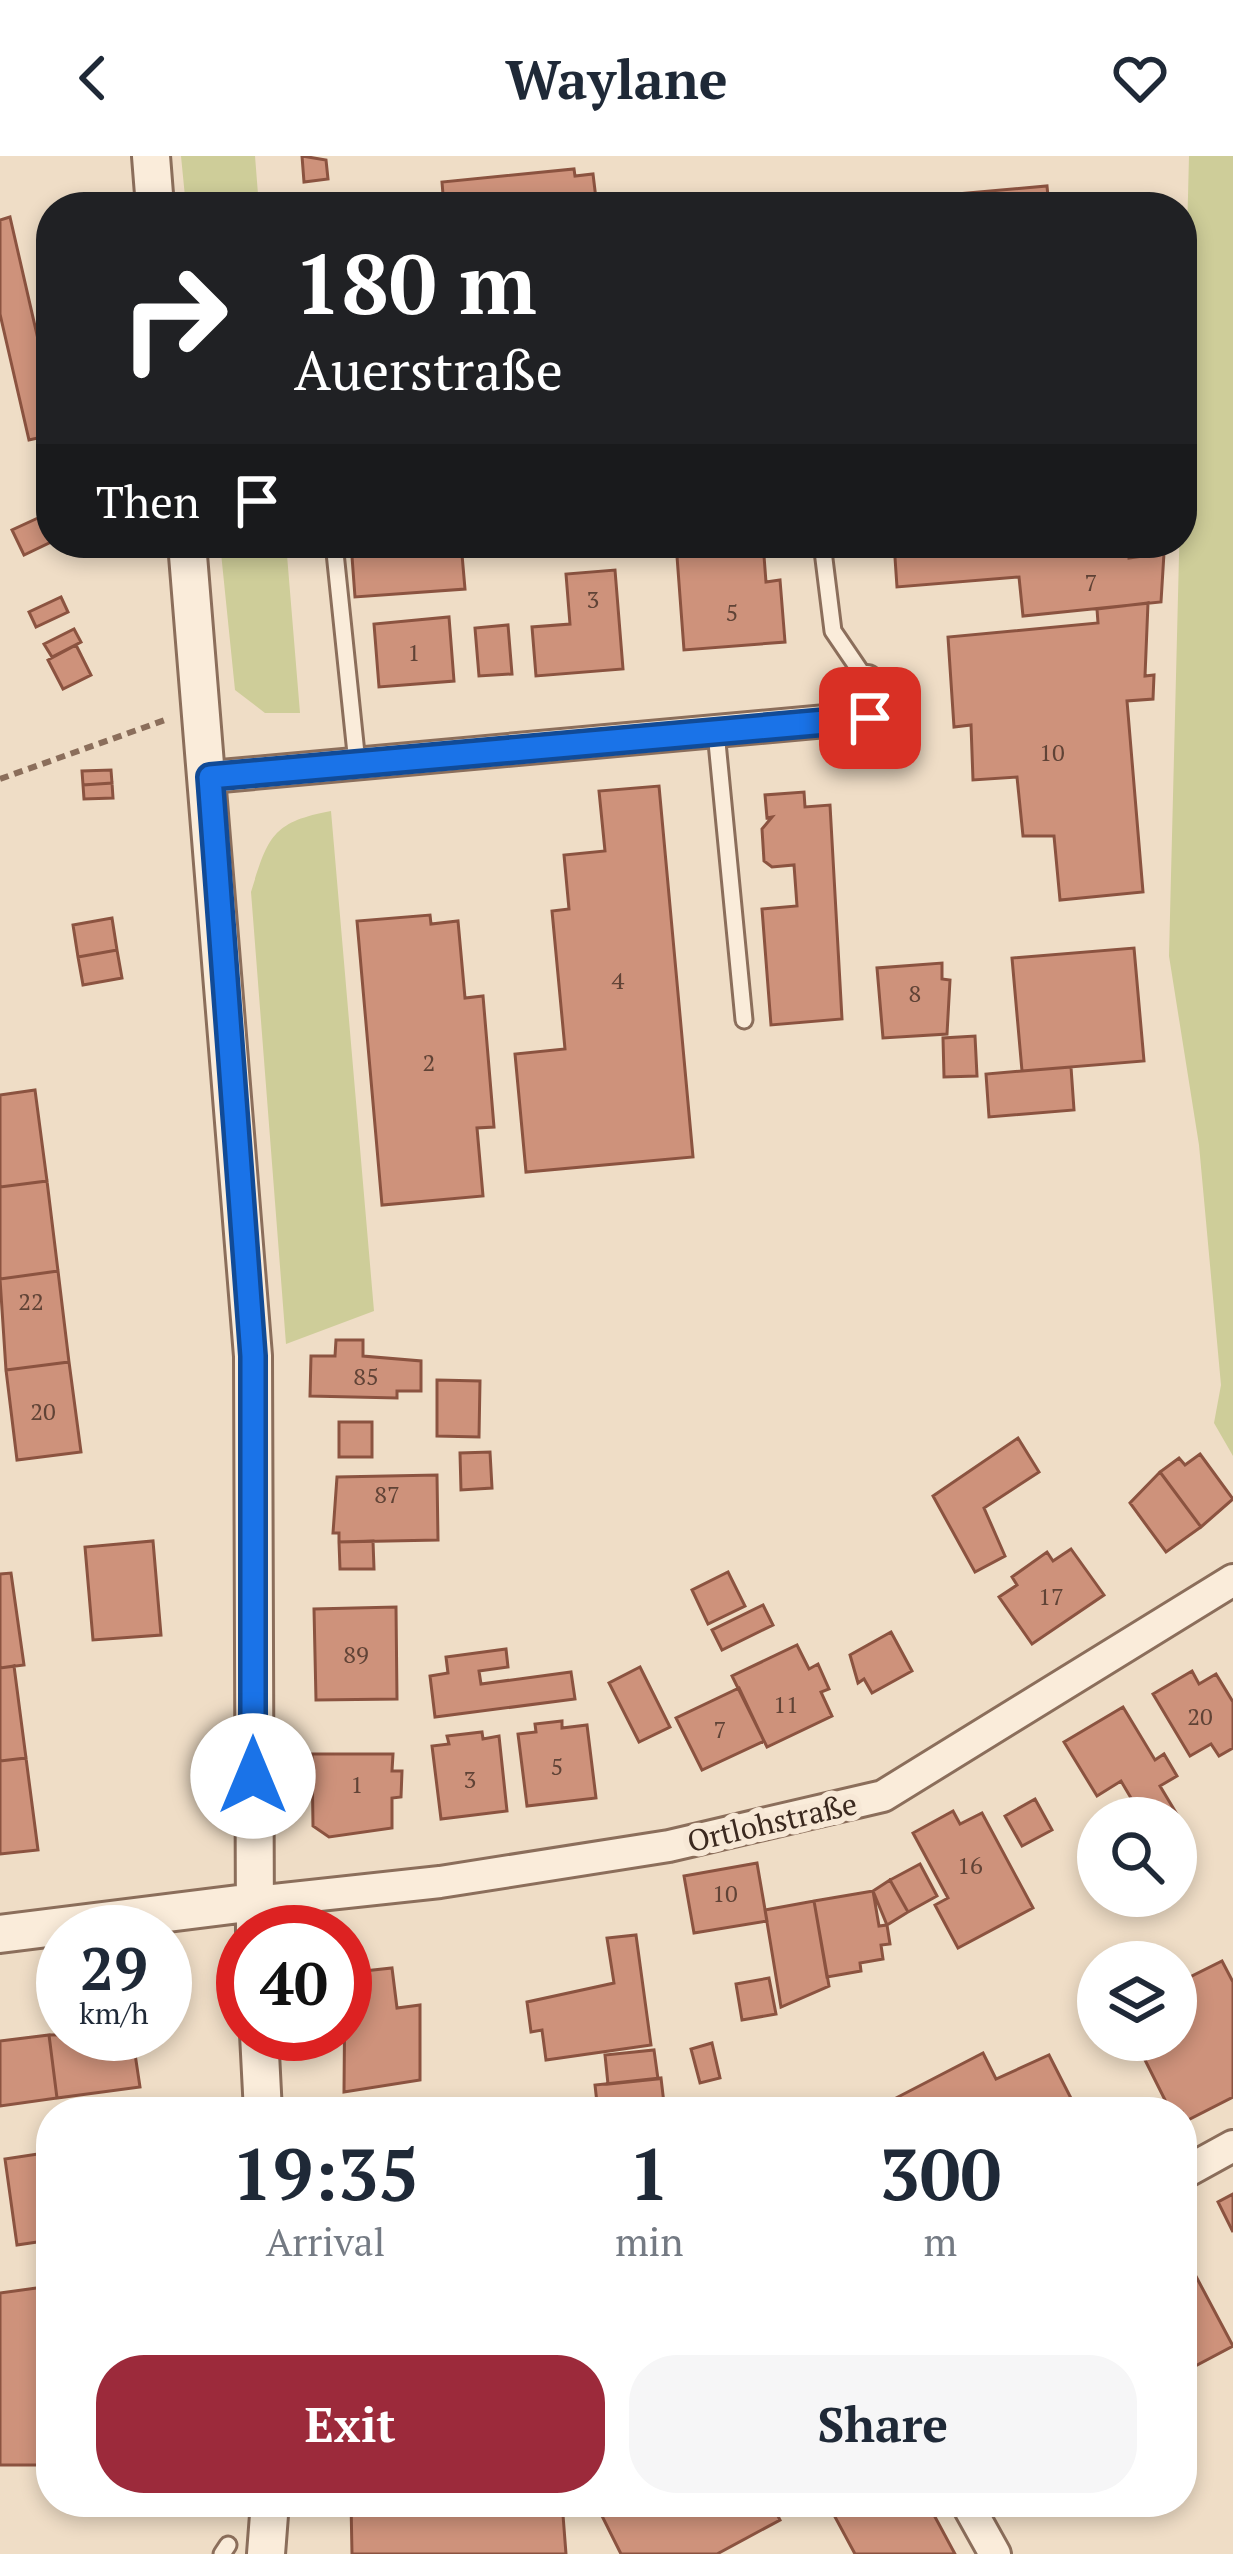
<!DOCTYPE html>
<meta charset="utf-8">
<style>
body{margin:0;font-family:"PT Serif",serif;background:#f6f6f7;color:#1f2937;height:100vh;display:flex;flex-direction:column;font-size:45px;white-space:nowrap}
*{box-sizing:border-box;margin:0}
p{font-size:39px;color:#747a83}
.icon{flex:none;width:66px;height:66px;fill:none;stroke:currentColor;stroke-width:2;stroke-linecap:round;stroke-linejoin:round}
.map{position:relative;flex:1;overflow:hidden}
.details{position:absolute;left:36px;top:1941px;width:1161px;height:420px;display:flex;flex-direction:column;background:#fff;border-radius:48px;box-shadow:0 6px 18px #0003}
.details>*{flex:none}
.top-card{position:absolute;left:36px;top:36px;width:1161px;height:366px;border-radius:48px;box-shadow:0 6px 18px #0003;background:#202124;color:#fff;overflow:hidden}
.fabs{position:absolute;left:1077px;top:1641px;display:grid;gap:24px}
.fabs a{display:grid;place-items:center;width:120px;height:120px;border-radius:50%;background:#fff;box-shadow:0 6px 18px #0003;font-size:60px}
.speed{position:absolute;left:36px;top:1749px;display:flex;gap:24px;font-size:60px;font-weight:700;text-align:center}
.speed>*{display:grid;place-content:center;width:156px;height:156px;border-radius:50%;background:#fff;box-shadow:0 6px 18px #0003;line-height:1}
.speed small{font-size:30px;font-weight:400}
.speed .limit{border:18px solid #d22;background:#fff;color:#111}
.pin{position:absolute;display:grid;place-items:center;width:102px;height:102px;color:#fff;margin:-51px;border-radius:24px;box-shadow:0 6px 18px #0006}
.me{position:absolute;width:132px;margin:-66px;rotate:0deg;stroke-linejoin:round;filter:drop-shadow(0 0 9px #0008)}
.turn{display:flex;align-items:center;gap:42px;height:252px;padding:0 60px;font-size:54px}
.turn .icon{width:156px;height:156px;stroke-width:2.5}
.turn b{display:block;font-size:84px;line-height:102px}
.then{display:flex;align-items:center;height:114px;padding:0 60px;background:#0003;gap:24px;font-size:45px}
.eta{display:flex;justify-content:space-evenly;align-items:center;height:204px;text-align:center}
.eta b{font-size:72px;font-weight:600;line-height:84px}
.primary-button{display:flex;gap:24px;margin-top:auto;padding:24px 60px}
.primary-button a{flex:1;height:138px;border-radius:48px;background:#9c2a3b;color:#fff;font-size:48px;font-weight:600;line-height:138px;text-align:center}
.primary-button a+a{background:#f6f6f7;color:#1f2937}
header{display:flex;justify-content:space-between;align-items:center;height:156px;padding:0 60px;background:#fff;font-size:54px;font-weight:600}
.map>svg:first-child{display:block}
.green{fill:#cecd99}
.building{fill:#ce927b;stroke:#8b5340;stroke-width:3}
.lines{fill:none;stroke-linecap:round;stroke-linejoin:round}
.service-casing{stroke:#8b6e5b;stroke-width:21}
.minor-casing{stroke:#8b6e5b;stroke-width:36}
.tertiary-casing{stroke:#8b6e5b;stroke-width:42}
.path{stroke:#8b6e5b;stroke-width:6;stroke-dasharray:9 6;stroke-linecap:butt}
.service{stroke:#faecda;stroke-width:15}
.minor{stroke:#faecda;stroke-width:30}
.tertiary{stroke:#faecda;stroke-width:36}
.route-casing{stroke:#114b97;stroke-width:30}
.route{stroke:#1a73e8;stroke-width:21}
.labels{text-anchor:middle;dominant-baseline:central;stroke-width:12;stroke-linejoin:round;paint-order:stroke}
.number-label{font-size:24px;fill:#604336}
.street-label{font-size:30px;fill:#3b291f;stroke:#f7e8d6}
</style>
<header><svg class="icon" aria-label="back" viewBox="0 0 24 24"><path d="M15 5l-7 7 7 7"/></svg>Waylane<svg class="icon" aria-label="heart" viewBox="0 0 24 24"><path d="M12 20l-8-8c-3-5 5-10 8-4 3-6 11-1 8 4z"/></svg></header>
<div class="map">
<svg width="1233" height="2398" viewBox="0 0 1233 2398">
<rect width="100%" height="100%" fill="#efddc6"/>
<!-- green -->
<path class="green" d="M181,0H255L259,51H186Z
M1189,0H1233V1300L1214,1267L1221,1229L1199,989L1169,800Z
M220,387H286L300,557H265L235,534Z
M331,655L374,1155L286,1188L251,736C268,681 272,666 331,655Z"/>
<!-- building -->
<path class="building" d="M302,0L326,4L328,23L304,26Z
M574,13L575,20L593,18L597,51H444L442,26Z
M1047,30L1049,51H878L877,45Z
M10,61L51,240V279L29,284L0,158V64Z
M51,356V386L24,399L12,374Z
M351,387H461L465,433L355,441Z
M676,387H763L766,426L780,424L785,486L684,494Z
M894,387H1128L1129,402L1164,397L1161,446L1023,460L1019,421L897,431Z
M615,414L623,513L536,520L532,471L570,468L566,418Z
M61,441L68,456L36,471L29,456Z
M1148,447L1145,520L1154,519L1153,543L1127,545L1143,736L1060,744L1054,680H1023L1017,621L973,624L971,569L954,571L948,481L1098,467L1097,453Z
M449,461L454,525L379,531L374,468Z
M508,469L512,518L479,520L475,472Z
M74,473L81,486L52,501L44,488Z
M76,489L91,519L63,533L48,504Z
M111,614L112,627L83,629L82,615Z
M112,627L113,642L84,643L83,629Z
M659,630L693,1001L526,1016L515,898L565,893L552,755L569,753L564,699L605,695L599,635Z
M804,636L805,651L830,649L842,863L771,869L762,753L797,750L794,709L772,711L764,705L762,673L772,661L767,662L765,639Z
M430,759L431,768L458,765L465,842L483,840L494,971L477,972L483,1040L382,1049L357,765Z
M112,762L117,794L78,801L73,769Z
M1134,792L1144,905L1022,915L1012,802Z
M117,794L122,822L83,829L78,801Z
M942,807V823L950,824L947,878L883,882L877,812Z
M975,880L977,920L944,921L943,882Z
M1071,911L1074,954L989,961L986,918Z
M35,934L47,1025L0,1031V939Z
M47,1025L58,1115L0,1123V1031Z
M58,1115L69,1206L6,1214L0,1123Z
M336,1184H363V1200L421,1205V1235H397V1242L310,1240L311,1200H335Z
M69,1206L81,1296L17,1304L6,1214Z
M437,1224L480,1225L479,1281L437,1280Z
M339,1266H372V1301H339Z
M1018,1282L1039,1316L984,1352L1005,1400L975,1416L933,1340Z
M490,1296L492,1332L461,1334L460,1297Z
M1200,1298L1233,1343L1201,1371L1160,1316L1179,1302L1185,1309Z
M1160,1316L1201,1371L1166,1396L1130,1347Z
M437,1319L438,1384L339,1386V1377H333L337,1321Z
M153,1385L161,1479L93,1484L85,1391Z
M373,1385L374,1413H340L339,1386Z
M1071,1393L1104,1439L1032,1488L999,1441L1017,1429L1012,1421L1047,1396L1053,1405Z
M728,1416L745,1450L708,1468L692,1434Z
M11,1417L24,1509L0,1512V1418Z
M763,1449L773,1469L722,1494L712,1474Z
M396,1451L397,1543L316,1544L314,1453Z
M891,1476L912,1515L872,1537L864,1523L858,1527L850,1499Z
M797,1489L809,1513L818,1508L829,1533L821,1536L832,1560L767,1591L732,1520Z
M506,1493L508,1511L479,1515L481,1528L571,1516L575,1543L435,1561L430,1520L448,1517L446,1501Z
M14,1510L26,1602L0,1605V1512Z
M640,1511L670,1571L639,1586L609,1527Z
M1192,1515L1199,1528L1216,1518L1233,1546V1592L1219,1600L1211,1588L1190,1600L1153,1538Z
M739,1532L764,1585L702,1614L676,1562Z
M1123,1551L1155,1604L1164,1598L1177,1620L1160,1630L1181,1665L1176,1668V1662H1125L1118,1650L1131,1642L1121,1625L1097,1640L1064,1586Z
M562,1565V1572L587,1569L596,1642L527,1650L518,1578L536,1576L535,1568Z
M482,1576L483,1583L499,1580L507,1655L441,1663L432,1590L449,1588L447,1580Z
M312,1598H393L392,1615H402L401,1641L392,1642V1672L329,1681L313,1670Z
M26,1602L38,1694L0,1698V1605Z
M1035,1643L1052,1674L1022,1690L1005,1660Z
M953,1655L960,1668L982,1657L1033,1752L958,1792L935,1749L948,1742L913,1677Z
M757,1707L767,1765L694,1777L684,1720Z
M920,1708L937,1740L908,1756L890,1724Z
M890,1724L908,1756L887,1769L873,1735Z
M873,1735L879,1770L887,1769L890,1788L881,1789L883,1803L860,1807L861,1815L827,1821L814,1745Z
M814,1745L829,1830L781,1851L765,1754Z
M636,1779L651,1889L546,1904L542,1874L531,1876L527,1846L614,1827L607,1782Z
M1222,1805L1233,1826V1941L1182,1967V1956H1171L1135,1884H1176V1828Z
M392,1812L397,1852L420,1849V1924L344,1936L345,1817Z
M769,1822L776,1858L742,1864L736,1828Z
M132,1878L140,1931L57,1942L49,1879Z
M49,1879L57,1942L0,1950V1885Z
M712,1887L720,1922L700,1927L691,1893Z
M654,1894L658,1923L608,1928L605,1899Z
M983,1897L996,1923L1049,1899L1078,1956H869Z
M661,1922L665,1956H598L595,1929Z
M51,1996V2084L17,2089L5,2003Z
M1233,2038V2076L1218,2046Z
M1182,2094L1233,2190L1182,2217Z
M51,2130V2309H0V2137Z
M351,2346H562L566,2398H352Z
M619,2346H771L780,2364L717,2398H621L600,2356Z
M827,2346H927L955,2398H855Z"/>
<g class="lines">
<defs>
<path id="service" d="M334,387L357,607
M822,387L833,475L867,525
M716,576L744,864
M222,2398L228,2389"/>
<path id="minor" d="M210,621L870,561L867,525
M254,1746L440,1726L669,1690L883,1640L1233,1424
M1182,2018L1233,1990
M966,2346L995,2398"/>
<path id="tertiary" d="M151,0L155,51
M187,387L253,1200L255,1776
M0,1778L254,1746
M259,1878L263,1956
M266,2398L270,2346"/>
</defs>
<!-- service casing -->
<use href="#service" class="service-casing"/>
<!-- minor casing -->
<use href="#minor" class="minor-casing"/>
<!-- tertiary casing -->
<use href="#tertiary" class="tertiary-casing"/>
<!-- path -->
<path class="path" d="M0,623L165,564"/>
<!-- service -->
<use href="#service" class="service"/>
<!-- minor -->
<use href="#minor" class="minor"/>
<!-- tertiary -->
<use href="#tertiary" class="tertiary"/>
</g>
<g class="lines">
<defs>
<path id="route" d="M253,1620V1200L210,621L870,562"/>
</defs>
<!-- route casing -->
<use href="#route" class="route-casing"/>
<!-- route -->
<use href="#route" class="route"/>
</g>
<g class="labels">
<!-- number labels -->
<g class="number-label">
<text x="1091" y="426">7</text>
<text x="593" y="443">3</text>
<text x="732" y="456">5</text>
<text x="414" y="496">1</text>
<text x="1052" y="596">10</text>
<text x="618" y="824">4</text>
<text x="915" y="837">8</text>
<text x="429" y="906">2</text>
<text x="31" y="1145">22</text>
<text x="366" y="1220">85</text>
<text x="43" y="1255">20</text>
<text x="387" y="1338">87</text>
<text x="1051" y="1440">17</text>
<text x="356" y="1498">89</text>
<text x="786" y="1548">11</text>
<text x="1200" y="1560">20</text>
<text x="720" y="1573">7</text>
<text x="557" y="1610">5</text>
<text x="470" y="1623">3</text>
<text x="357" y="1628">1</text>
<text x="970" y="1709">16</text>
<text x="725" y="1737">10</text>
</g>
<!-- street labels -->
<g class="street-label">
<text transform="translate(772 1666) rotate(-13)">Ortlohstraße</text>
</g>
</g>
</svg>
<div class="fabs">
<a><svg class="icon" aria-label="search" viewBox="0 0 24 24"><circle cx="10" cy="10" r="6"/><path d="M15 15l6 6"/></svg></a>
<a><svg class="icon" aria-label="layers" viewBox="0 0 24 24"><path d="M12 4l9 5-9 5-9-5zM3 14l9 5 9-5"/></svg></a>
</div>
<div class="speed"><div>29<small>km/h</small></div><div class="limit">40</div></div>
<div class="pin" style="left:870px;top:562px;background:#d93025"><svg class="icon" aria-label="arrive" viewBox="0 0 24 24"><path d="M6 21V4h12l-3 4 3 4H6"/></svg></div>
<svg class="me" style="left:253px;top:1620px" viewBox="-20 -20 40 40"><circle r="19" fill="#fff"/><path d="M0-13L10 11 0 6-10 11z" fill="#1a73e8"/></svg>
<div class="top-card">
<div class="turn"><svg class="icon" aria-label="right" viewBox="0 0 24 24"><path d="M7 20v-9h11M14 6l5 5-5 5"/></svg><div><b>180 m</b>Auerstraße</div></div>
<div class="then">Then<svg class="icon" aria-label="arrive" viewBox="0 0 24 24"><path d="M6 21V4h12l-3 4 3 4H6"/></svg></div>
</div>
<section class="details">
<div class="eta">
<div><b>19:35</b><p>Arrival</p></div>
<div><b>1</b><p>min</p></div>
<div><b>300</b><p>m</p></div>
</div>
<div class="primary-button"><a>Exit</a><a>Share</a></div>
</section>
</div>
